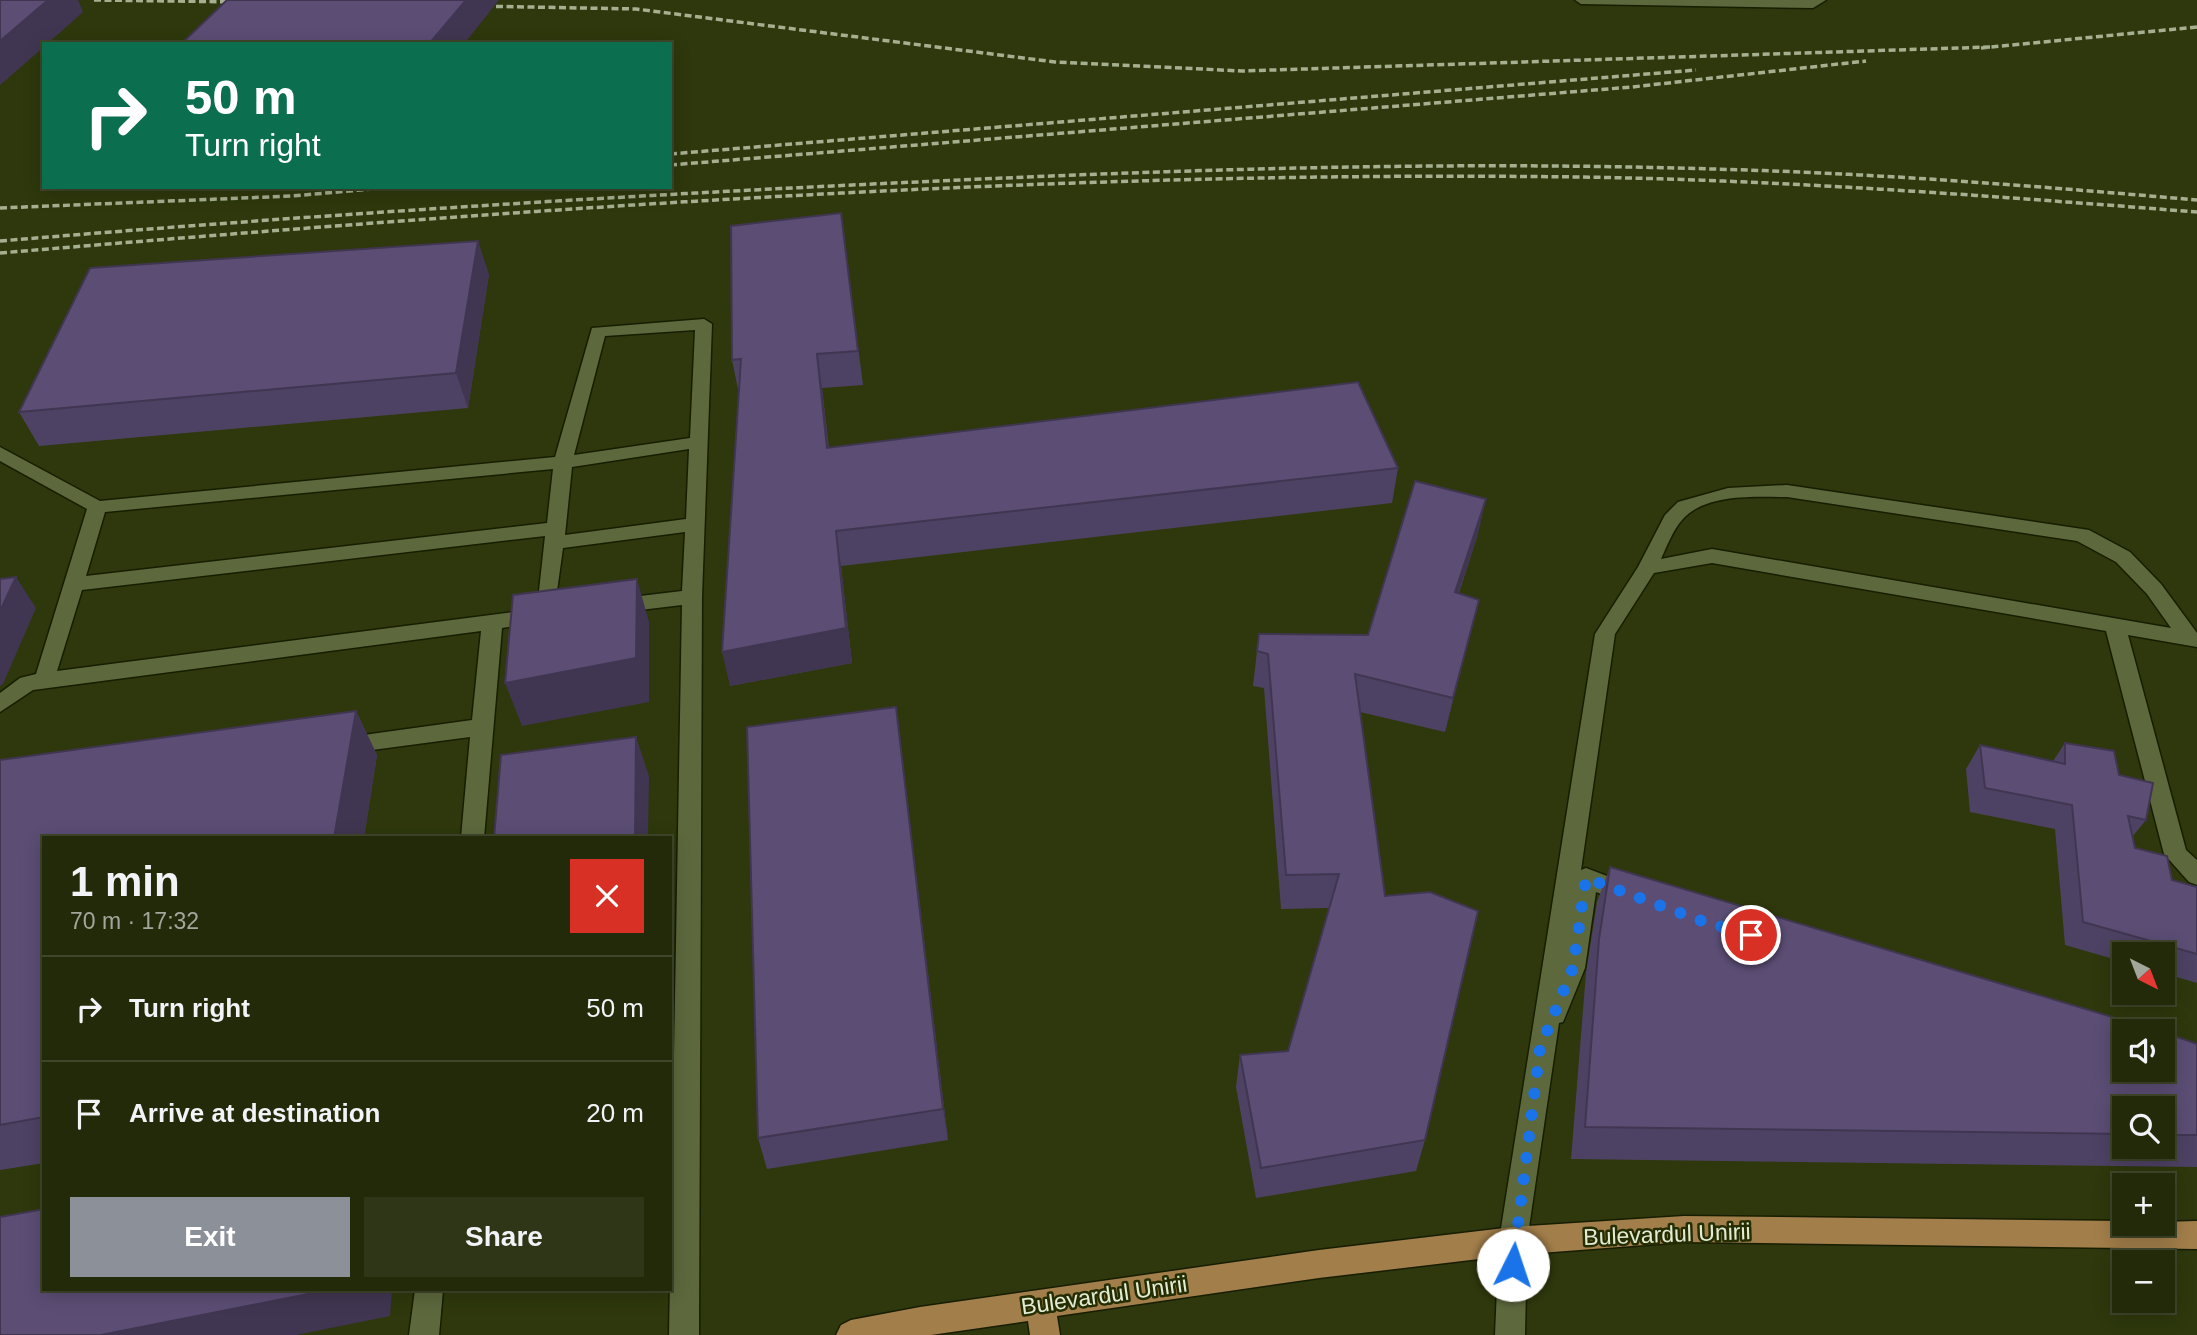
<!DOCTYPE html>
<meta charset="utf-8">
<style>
body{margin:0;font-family:Arial,sans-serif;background:#2e3617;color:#f1f3f6;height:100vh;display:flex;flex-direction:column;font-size:26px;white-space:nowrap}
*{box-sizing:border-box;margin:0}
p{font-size:23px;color:#a2a79c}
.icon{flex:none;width:38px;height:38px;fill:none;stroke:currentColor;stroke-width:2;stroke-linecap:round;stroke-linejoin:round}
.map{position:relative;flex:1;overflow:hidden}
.panel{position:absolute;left:42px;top:836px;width:630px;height:455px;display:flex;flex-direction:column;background:#222a09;border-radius:0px;box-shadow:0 4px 18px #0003,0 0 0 2px #3f462a}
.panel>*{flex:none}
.guide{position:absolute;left:42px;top:42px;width:630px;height:147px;border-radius:0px;box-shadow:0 4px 18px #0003,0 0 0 2px #3f462a;background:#0b6e4f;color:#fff;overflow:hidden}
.needle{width:46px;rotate:138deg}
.tools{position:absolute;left:2112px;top:942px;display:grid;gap:14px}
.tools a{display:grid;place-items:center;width:63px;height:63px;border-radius:0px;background:#222a09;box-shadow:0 4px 18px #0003,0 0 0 2px #3f462a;font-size:35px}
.pin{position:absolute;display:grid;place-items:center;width:60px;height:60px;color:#fff;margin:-30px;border:4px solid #fff;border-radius:50%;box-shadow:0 2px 7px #0007}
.me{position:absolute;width:77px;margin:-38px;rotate:4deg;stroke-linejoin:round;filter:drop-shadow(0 0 5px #0008)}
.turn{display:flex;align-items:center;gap:24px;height:147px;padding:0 28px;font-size:32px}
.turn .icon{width:91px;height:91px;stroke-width:2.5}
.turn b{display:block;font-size:49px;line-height:60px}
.round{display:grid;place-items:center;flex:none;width:74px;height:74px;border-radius:0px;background:#2e3617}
.headline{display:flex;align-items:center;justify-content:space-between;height:119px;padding:0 28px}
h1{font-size:42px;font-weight:800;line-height:52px}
.cta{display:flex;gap:14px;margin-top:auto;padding:14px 28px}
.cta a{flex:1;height:80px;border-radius:0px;background:#8c9099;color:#fff;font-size:28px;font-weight:800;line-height:80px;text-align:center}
.cta a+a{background:#2e3617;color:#f1f3f6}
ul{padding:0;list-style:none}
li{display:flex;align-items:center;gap:21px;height:105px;padding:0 28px;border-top:2px solid #3f462a}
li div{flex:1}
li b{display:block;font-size:26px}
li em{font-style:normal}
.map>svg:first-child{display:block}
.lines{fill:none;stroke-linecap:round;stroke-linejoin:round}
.minor-casing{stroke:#171e00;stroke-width:3}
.major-casing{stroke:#171e00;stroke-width:3}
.minor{fill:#5d683d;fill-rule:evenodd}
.major{fill:#a27e4a;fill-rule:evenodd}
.rail{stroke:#a7af91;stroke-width:3.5;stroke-dasharray:7 3.5;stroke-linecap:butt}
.wall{fill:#4e4264;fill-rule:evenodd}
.shaded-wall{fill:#403651}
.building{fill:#5b4d74;stroke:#403651;stroke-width:2}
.route{stroke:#1a73e8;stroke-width:12;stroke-dasharray:0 21.6}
.labels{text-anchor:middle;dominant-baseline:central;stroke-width:5;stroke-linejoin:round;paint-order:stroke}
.near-street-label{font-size:23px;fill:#e4ebd3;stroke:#252d02}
</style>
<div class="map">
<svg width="2197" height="1335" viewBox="0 0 2197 1335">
<rect width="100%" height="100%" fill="#2e380c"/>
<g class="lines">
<defs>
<path id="minor" d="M1575,0H1826L1813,8L1581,4Z
M704,319L712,324L702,597L699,1335H669L682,605L615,613L605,606L615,599L682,591L685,532L563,548L553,620L502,628L484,838H461L470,737L342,754L334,752L331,746L334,740L342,738L472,720L481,631L33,690L0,712V693L20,678L36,674L87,509L0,461V447L100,501L555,457L592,328ZM695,330L690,438L574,455L605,336ZM689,449L686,519L565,535L572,467ZM553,469L547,523L86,576L105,512ZM545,536L537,609L57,671L82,590Z
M1787,485L2089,530L2130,552L2161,584L2197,633V647L2128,635L2186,850L2197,860V885L2189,882L2164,854L2106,631L1712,563L1654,573L1615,634L1581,870L1586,868L1636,887L1640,894L1636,901L1628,904L1596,892L1585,968L1563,1022L1559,1023L1527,1241L1525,1335H1495L1499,1241L1595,634L1638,567L1665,515L1678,502L1728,488ZM1787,497L2077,541L2116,562L2147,594L2171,628L1712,549L1661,559C1667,546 1673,530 1682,520C1705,493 1756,497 1787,497Z
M415,1290H443L439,1335H409Z"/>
<path id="major" d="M1684,1216L2124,1221V1223L2197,1221V1249L1684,1242L1513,1255L1319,1278L1057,1316L1060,1335H1030L1028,1321L931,1335H836L841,1325L851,1320L920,1307L1319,1250L1513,1227Z"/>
</defs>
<!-- minor casing -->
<use href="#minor" class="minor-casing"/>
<!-- major casing -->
<use href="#major" class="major-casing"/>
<!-- minor -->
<use href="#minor" class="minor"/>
<!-- major -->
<use href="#major" class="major"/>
<!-- rail -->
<path class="rail" d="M94,0L244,2
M475,6L636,9L1055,62L1242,71L1990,47
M1981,48L2197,27
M670,154L1696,70
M670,165L1632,87L1866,61
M0,208L292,196L395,187
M0,241C312,215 625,195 938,181C1195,169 1454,161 1712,169C1874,173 2035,186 2197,200
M0,253C524,209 1052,170 1579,177C1785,180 1991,196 2197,212"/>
</g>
<!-- wall -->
<path class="wall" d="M841,213L863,385L822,388L829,448L1398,468L1392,503L841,566L852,663L730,686L739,394L732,360Z
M489,274L468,408L39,446L19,412Z
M1478,534L1459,593L1479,600L1445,732L1360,712L1385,896L1425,1140L1416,1171L1256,1198L1236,1087L1240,1055L1288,1051L1329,908L1281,909L1264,688L1253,686L1259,634L1368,635Z
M896,707L948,1140L767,1169L758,1138Z
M356,711L377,755L364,838H44V1163L0,1170V760Z
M2065,743L2119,775L2146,820L2132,837L2135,848L2172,880L2197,887V983L2163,973V954H2124V962L2065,945L2055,829L1970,812L1966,769L1980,745L2053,761Z
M1610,867L2197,1044V1167L1571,1159L1586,973L1597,902ZM2124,1108H2163V1146H2124Z"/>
<!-- shaded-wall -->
<path class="shaded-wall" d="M48,0H78L83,12L47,44H44V47L0,85V41Z
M466,0H499L464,44H429Z
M478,241L489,274L468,408L456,373Z
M817,354L822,388L832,483L827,448Z
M1486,499L1478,534L1447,627L1455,592Z
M836,531L841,566L852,663L730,686L722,652Z
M16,577L36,608L3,684L0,686V611Z
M637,579L649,622V702L522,726L505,683Z
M1479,600L1470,635L1445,732L1453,698Z
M356,711L377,755L364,838H334Z
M636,737L649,776L648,838H635Z
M900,742L948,1140L943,1109Z
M328,1290H392L390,1316L296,1335H101Z"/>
<!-- building -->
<path class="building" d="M0,0H48L0,41Z
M227,0H466L429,44H300L282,43L281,44H181Z
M841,213L858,351L817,354L827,448L1358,382L1398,468L836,531L846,628L722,652L741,359L732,360L731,226Z
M478,241L456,373L19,412L90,268Z
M1415,481L1486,499L1455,592L1479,600L1453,698L1355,674L1385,896L1430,892L1478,911L1425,1140L1261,1168L1240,1055L1288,1051L1339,874L1286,875L1268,654L1257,651L1259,634L1368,635Z
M16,577L0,611V579Z
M637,579L636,658L505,683L513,595Z
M896,707L943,1109L758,1138L747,727Z
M356,711L334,838H44V1117L0,1125V760Z
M636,737L635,838H494L501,755Z
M2065,743L2114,751L2119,775L2153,783L2146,820L2128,816L2135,848L2167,856L2172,880L2197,887V954L2083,922L2072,805L1985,788L1980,745L2065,764Z
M1610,867L2159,1031H2124V1069H2163V1032L2197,1044V1135H2163V1108H2124V1134L1585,1127L1599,939Z
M44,1209V1290H328L101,1335H0V1217Z"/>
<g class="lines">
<!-- route -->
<path class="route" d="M1513,1265L1540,1048L1573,968L1586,878L1702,921L1751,935"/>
</g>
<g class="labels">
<!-- near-street labels -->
<g class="near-street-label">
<text transform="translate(1667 1234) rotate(-2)">Bulevardul Unirii</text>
<text transform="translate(1104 1295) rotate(-8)">Bulevardul Unirii</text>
</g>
</g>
</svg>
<div class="tools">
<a><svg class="needle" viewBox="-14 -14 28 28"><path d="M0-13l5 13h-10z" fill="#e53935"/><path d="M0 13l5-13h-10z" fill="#a2a79c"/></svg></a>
<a><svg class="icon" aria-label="sound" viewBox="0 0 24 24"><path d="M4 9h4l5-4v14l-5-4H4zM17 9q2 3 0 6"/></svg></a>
<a><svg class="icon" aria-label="search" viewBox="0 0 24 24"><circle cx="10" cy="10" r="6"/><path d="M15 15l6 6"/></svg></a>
<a>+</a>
<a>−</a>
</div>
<div class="pin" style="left:1751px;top:935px;background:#d93025"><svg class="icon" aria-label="arrive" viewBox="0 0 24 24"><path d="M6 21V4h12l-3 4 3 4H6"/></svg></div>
<svg class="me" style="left:1513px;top:1265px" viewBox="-20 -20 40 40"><circle r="19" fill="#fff"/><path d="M0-13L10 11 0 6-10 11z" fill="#1a73e8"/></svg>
<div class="guide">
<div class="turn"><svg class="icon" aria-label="right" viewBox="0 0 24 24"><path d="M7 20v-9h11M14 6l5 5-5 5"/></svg><div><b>50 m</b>Turn right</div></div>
</div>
<section class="panel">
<div class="headline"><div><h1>1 min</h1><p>70 m · 17:32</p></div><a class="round" style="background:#d93025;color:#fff"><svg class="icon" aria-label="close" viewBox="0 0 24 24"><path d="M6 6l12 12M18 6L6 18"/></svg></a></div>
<ul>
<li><svg class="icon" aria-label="right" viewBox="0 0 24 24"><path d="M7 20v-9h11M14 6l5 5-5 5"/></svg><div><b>Turn right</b></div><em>50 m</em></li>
<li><svg class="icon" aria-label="arrive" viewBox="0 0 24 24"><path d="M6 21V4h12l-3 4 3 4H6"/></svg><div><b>Arrive at destination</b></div><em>20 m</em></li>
</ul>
<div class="cta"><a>Exit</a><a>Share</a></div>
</section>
</div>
